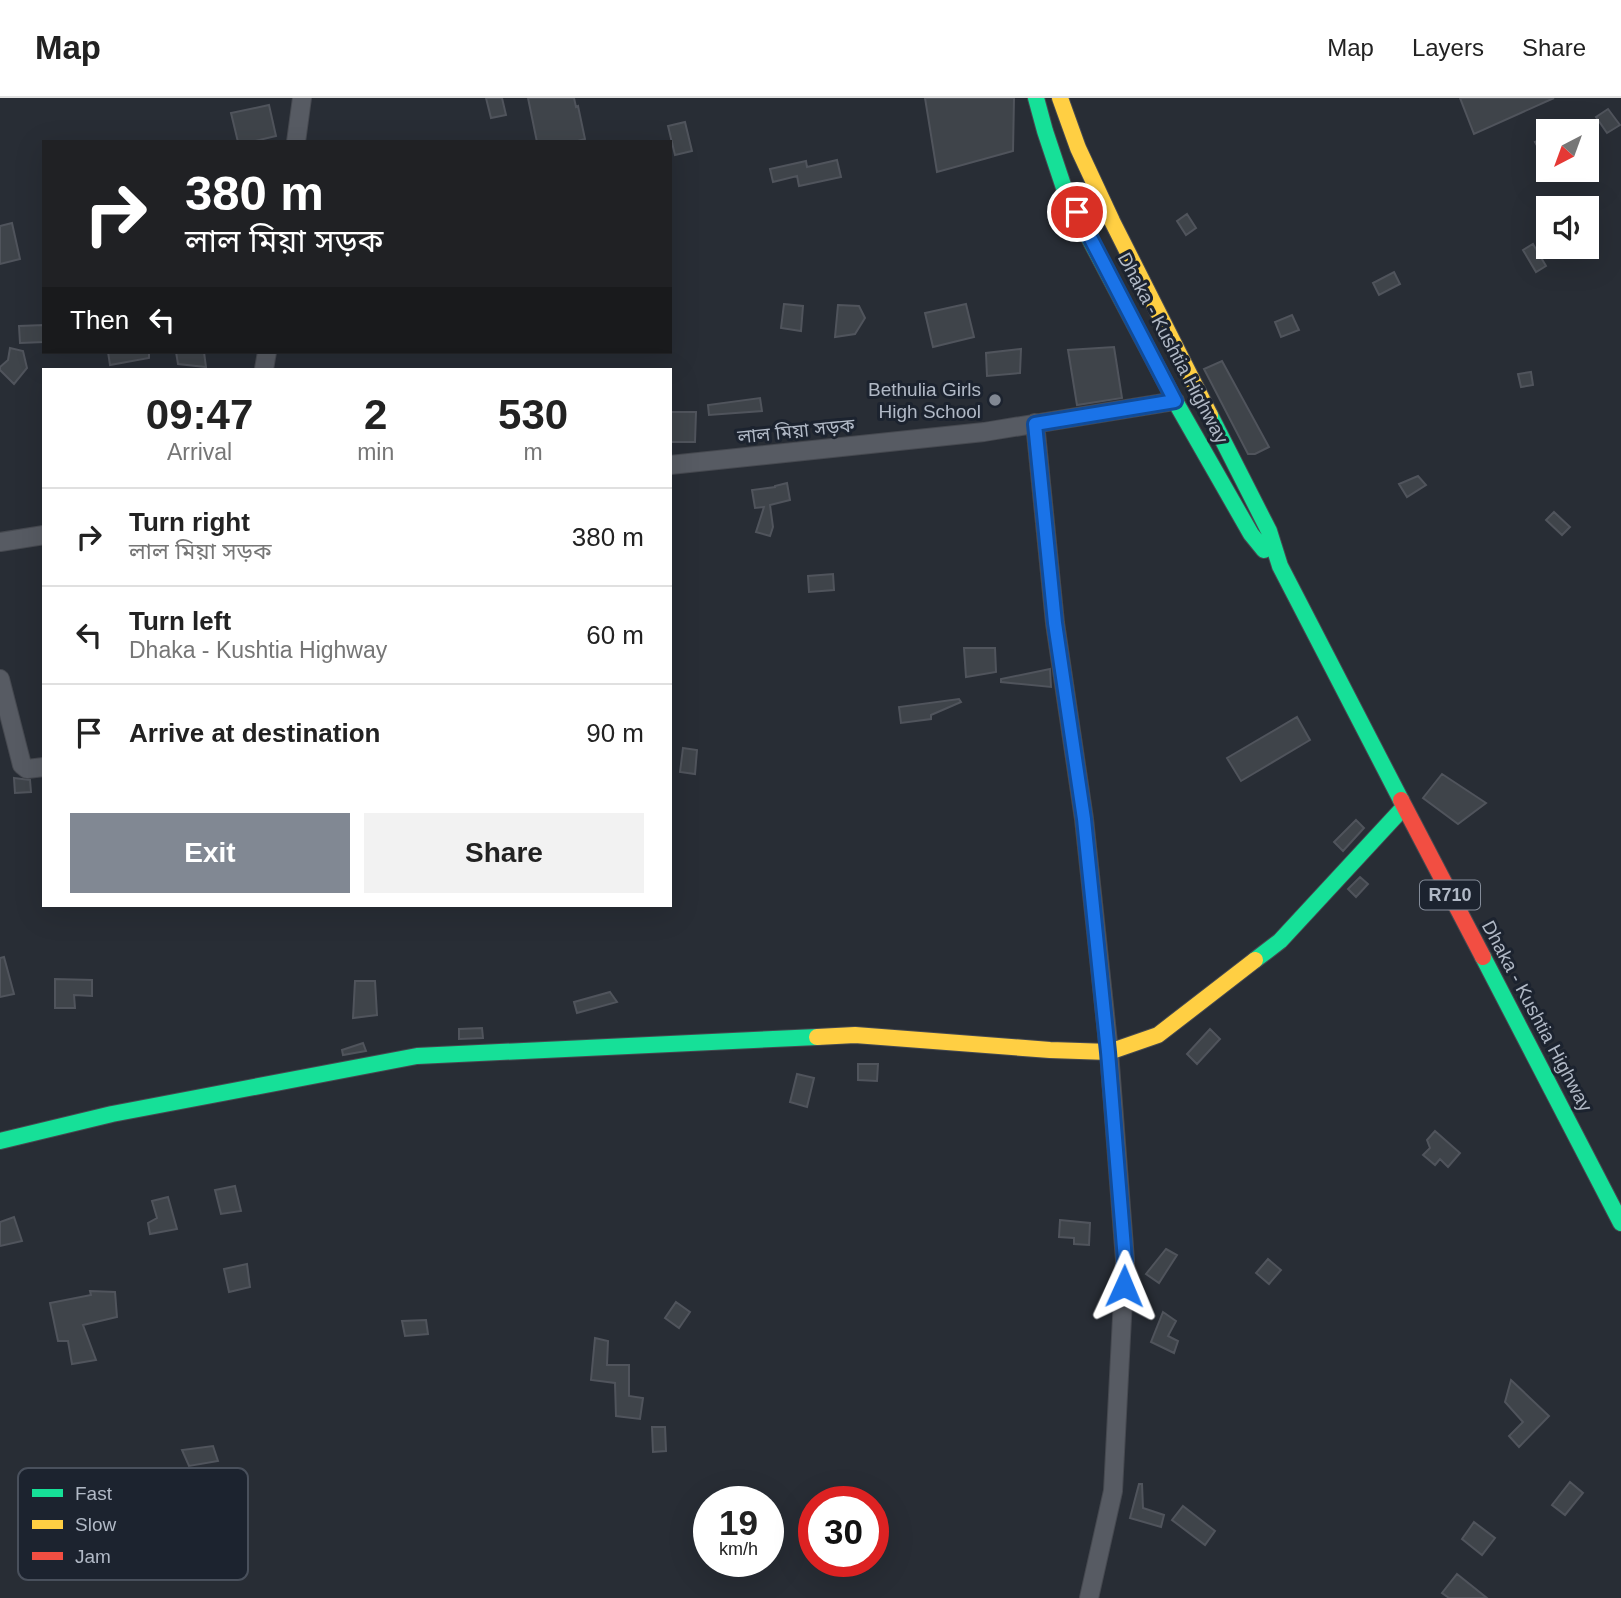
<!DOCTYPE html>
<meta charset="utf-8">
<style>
body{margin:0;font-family:Arial,"Noto Sans Bengali",sans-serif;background:#f2f2f2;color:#222;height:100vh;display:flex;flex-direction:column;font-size:26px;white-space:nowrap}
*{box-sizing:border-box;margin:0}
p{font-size:23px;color:#767676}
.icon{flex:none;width:38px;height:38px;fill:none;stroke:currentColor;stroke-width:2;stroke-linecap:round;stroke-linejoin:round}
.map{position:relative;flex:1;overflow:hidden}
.panel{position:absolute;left:42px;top:270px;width:630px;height:539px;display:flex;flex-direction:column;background:#fff;border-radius:0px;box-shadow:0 7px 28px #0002}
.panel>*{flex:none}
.banner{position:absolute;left:42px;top:42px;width:630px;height:214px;border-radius:0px;box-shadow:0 7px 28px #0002;background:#202124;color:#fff;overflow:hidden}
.needle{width:46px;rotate:221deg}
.controls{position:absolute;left:1536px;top:21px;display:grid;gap:14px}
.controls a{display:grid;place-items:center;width:63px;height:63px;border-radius:0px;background:#fff;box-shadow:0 7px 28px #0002;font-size:35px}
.speed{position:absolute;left:693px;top:1388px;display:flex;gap:14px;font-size:35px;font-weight:700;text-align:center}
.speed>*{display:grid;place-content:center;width:91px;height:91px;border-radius:50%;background:#fff;box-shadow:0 7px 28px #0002;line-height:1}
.speed small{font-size:18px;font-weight:400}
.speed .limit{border:10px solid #d22;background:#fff;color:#111}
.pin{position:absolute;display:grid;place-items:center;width:60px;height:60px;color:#fff;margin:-30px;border:4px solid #fff;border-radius:50%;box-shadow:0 2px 7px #0007}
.me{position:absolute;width:77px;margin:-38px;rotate:1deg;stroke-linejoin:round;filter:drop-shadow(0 0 5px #0008)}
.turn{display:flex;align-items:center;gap:24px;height:147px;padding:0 28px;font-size:32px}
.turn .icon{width:91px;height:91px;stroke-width:2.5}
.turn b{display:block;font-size:49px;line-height:60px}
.then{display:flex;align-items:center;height:66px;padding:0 28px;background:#0003;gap:14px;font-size:26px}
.eta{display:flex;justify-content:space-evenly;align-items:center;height:119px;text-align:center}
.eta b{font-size:42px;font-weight:800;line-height:49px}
.primary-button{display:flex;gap:14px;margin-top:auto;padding:14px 28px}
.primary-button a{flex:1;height:80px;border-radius:0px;background:#818893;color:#fff;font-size:28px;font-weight:800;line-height:80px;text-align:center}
.primary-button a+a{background:#f2f2f2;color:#222}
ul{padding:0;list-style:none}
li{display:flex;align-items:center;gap:21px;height:98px;padding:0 28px;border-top:2px solid #e0e0e0}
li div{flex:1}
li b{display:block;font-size:26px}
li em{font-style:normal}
header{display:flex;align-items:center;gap:42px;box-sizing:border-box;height:98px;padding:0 35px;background:#fff;border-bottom:2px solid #e0e0e0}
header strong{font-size:33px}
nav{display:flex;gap:38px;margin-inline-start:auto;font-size:24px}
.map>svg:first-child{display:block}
.building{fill:#3f444a;stroke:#50545c;stroke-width:2}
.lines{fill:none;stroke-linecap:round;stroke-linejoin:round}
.street-casing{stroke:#464950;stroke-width:20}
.fast-casing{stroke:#464950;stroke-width:18}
.slow-casing{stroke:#464950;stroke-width:18}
.jam-casing{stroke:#464950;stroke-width:18}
.street{stroke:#575b63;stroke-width:18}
.fast{stroke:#16e098;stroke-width:16}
.slow{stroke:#ffcf43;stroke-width:16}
.jam{stroke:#f24e42;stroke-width:16}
.route-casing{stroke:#114b97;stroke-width:18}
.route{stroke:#1a73e8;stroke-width:12}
.poi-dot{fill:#818893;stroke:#1c232f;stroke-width:2.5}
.labels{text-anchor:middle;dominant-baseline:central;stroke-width:6;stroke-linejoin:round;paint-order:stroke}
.shield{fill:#1c232f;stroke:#848c99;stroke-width:2}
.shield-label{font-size:18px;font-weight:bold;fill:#b1b9c6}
.street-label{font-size:19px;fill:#b1b9c6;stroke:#1c232f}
.poi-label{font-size:19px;fill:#b1b9c6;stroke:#1c232f;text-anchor:end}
.key{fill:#1c232f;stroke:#49505c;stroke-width:2}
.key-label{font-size:19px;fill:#b1b9c6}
</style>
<header>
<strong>Map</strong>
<nav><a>Map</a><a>Layers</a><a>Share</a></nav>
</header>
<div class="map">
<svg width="1621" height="1500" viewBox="0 0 1621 1500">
<rect width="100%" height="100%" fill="#282d35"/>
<!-- building -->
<path class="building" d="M486,0H502L506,17L491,20Z
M528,0H574L576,9L578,8L585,41L574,44H537Z
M925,0H1014L1013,53L937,74Z
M1460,0H1554L1474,36Z
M269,7L276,38L251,44H238L231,15Z
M1608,11L1620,27L1607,35L1596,19Z
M685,24L692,53L675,57L668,28Z
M1549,37V70L1535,44Z
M837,62L841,79L799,88L797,78L773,84L770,71L806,63L807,69Z
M1187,116L1196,130L1186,137L1177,123Z
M12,125L20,161L0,166V128Z
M1533,146L1546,168L1536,174L1523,152Z
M1394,174L1400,186L1379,197L1373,185Z
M784,206L803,208L801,233L781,230Z
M966,206L974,239L933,249L925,215Z
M838,207L859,208L865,220L855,236L835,239Z
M1292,217L1299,232L1281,239L1275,224Z
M44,227V244L20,245L19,228Z
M1114,249L1122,300L1077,307L1068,252Z
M10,250L23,253L27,270L14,286L0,272V269L8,262Z
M1021,251L1020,275L987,278L986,255Z
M108,254H149V260L110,267Z
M176,254H204L206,269L178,266Z
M1222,263L1269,349L1255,356H1248L1204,271Z
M1531,274L1533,287L1521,289L1518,276Z
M760,300L762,313L709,317L708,307Z
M670,314H696L695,344H670Z
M1418,378L1426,387L1407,399L1399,386Z
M787,385L790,402L770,407L773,429L770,438L756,434L764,409L755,410L752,392L775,389V388Z
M1554,414L1570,429L1562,437L1546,422Z
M833,476L834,492L809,494L808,478Z
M964,550H995L996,574L966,579Z
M1050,571L1051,589L1001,584V581Z
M959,601L961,604L931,617V621L901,625L899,609Z
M1297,619L1310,642L1241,683L1227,660Z
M683,650L697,652L695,676L680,674Z
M1442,676L1486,705L1458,726L1423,700Z
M14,680L30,682L31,694L15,695Z
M1356,722L1364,730L1343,753L1334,744Z
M1360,779L1368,786L1356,799L1348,791Z
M4,859L14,896L0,899V860Z
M55,881L92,882V898L74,897L75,910H55Z
M355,883H375L377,917L353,920Z
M610,894L617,904L577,915L574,904Z
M482,930L483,940L459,941V931Z
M1210,931L1220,941L1197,966L1187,956Z
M363,945L366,953L343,957L342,952Z
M858,966H878L877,983L858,982Z
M797,976L814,980L807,1009L790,1004Z
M1435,1033L1460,1055L1448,1069L1440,1061L1435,1067L1423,1057L1430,1050L1427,1042Z
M235,1088L241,1113L221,1116L215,1092Z
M168,1099L177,1131L150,1136L148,1125L157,1120L152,1103Z
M14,1119L22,1143L0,1148V1124Z
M1060,1122L1090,1125L1089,1147L1074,1146V1140L1059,1139Z
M1166,1151L1177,1157L1159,1185L1146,1176Z
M1268,1161L1281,1172L1269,1186L1256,1175Z
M247,1166L250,1189L229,1194L224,1171Z
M90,1193L115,1194L117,1219L83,1227L96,1262L72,1266L68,1243H58L50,1205L91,1197Z
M676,1204L690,1214L679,1230L665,1220Z
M1163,1214L1176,1223L1168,1238L1178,1243L1174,1255L1151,1244Z
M426,1222L428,1236L405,1238L402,1223Z
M595,1240L608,1243L607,1267H629V1298L643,1300L640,1321L616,1318L615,1285L591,1282Z
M1511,1282L1549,1318L1519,1349L1509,1338L1523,1324L1505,1304Z
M652,1329H665L666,1353L653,1354Z
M213,1348L218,1363L189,1368L182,1352Z
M1570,1384L1583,1395L1565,1417L1552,1407Z
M1139,1386H1142L1143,1410L1164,1417L1161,1429L1130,1420Z
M1183,1408L1215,1433L1205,1447L1172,1422Z
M1474,1424L1495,1440L1482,1457L1462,1441Z
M1457,1476L1487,1500H1449L1442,1495Z"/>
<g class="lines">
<defs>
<path id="street" d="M296,44L302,0
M264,271L267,254
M1035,325L1055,525L1084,721L1109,954L1125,1162L1113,1393L1089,1500
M670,367L984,334L1175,303
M0,444L44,437
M0,581L22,667L27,671L44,669"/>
<path id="fast" d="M1036,0L1045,33L1066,96L1175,303L1251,436L1264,452
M1210,317L1269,433L1280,468L1401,702
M1483,859L1621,1125
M1255,862L1280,843L1404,709
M0,1043L112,1016L417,958L817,939"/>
<path id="slow" d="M1060,0L1078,50L1112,123L1210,317
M817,939L855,937L1050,952L1109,954L1158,937L1255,862"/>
<path id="jam" d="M1401,702L1483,859"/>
</defs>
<!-- street casing -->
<use href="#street" class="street-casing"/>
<!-- fast casing -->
<use href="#fast" class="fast-casing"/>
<!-- slow casing -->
<use href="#slow" class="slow-casing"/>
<!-- jam casing -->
<use href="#jam" class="jam-casing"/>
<!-- street -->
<use href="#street" class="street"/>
<!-- fast -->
<use href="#fast" class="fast"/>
<!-- slow -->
<use href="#slow" class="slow"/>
<!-- jam -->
<use href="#jam" class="jam"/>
</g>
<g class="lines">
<defs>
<path id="route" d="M1077,114L1175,303L1035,326L1055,525L1084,721L1108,954L1125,1162L1124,1188"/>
</defs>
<!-- route casing -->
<use href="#route" class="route-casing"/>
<!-- route -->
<use href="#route" class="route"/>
</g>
<!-- markers -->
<circle class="poi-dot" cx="995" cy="302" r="7"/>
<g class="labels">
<!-- shield labels -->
<rect class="shield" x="1420" y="782.5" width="60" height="29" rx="5"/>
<g class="shield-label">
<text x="1450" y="797">R710</text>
</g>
<!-- street labels -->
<g class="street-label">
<text transform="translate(1173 250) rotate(62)">Dhaka - Kushtia Highway</text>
<text transform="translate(796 333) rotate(-6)">লাল মিয়া সড়ক</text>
<text transform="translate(1537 918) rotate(62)">Dhaka - Kushtia Highway</text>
</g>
<!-- poi labels -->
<g class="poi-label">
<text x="981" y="291">Bethulia Girls<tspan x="981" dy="22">High School</tspan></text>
</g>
</g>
<!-- legend -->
<rect x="18" y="1370" width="230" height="112" rx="10" class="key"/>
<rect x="32" y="1391" width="31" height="8" fill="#16e098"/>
<rect x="32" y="1422" width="31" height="9" fill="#ffcf43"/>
<rect x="32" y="1454" width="31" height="8" fill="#f24e42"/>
<g class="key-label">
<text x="75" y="1402">Fast</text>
<text x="75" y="1433">Slow</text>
<text x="75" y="1465">Jam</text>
</g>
</svg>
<div class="controls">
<a><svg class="needle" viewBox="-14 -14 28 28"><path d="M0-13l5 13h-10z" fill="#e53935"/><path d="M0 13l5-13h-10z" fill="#767676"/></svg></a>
<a><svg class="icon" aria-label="sound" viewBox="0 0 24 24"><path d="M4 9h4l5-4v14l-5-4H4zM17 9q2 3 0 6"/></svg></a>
</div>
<div class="speed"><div>19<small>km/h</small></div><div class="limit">30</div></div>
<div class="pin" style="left:1077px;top:114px;background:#d93025"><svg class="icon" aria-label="arrive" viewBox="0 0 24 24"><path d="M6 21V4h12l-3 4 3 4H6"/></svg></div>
<svg class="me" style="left:1124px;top:1188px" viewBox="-20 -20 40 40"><path d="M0-17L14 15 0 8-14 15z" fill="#1a73e8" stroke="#fff" stroke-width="4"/></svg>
<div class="banner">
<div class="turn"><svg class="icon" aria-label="right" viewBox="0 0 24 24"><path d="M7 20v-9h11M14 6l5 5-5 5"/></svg><div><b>380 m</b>লাল মিয়া সড়ক</div></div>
<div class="then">Then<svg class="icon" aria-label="left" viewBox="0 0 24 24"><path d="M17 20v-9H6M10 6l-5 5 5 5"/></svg></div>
</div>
<section class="panel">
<div class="eta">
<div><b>09:47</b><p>Arrival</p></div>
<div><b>2</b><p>min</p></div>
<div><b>530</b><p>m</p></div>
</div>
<ul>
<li><svg class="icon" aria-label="right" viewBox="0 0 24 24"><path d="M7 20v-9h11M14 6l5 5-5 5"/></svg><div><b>Turn right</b><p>লাল মিয়া সড়ক</p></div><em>380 m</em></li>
<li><svg class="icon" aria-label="left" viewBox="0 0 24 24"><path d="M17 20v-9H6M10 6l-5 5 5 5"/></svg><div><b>Turn left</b><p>Dhaka - Kushtia Highway</p></div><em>60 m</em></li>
<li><svg class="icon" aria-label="arrive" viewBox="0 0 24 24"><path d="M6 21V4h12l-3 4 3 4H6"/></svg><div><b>Arrive at destination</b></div><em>90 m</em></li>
</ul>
<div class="primary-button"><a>Exit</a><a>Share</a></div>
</section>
</div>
